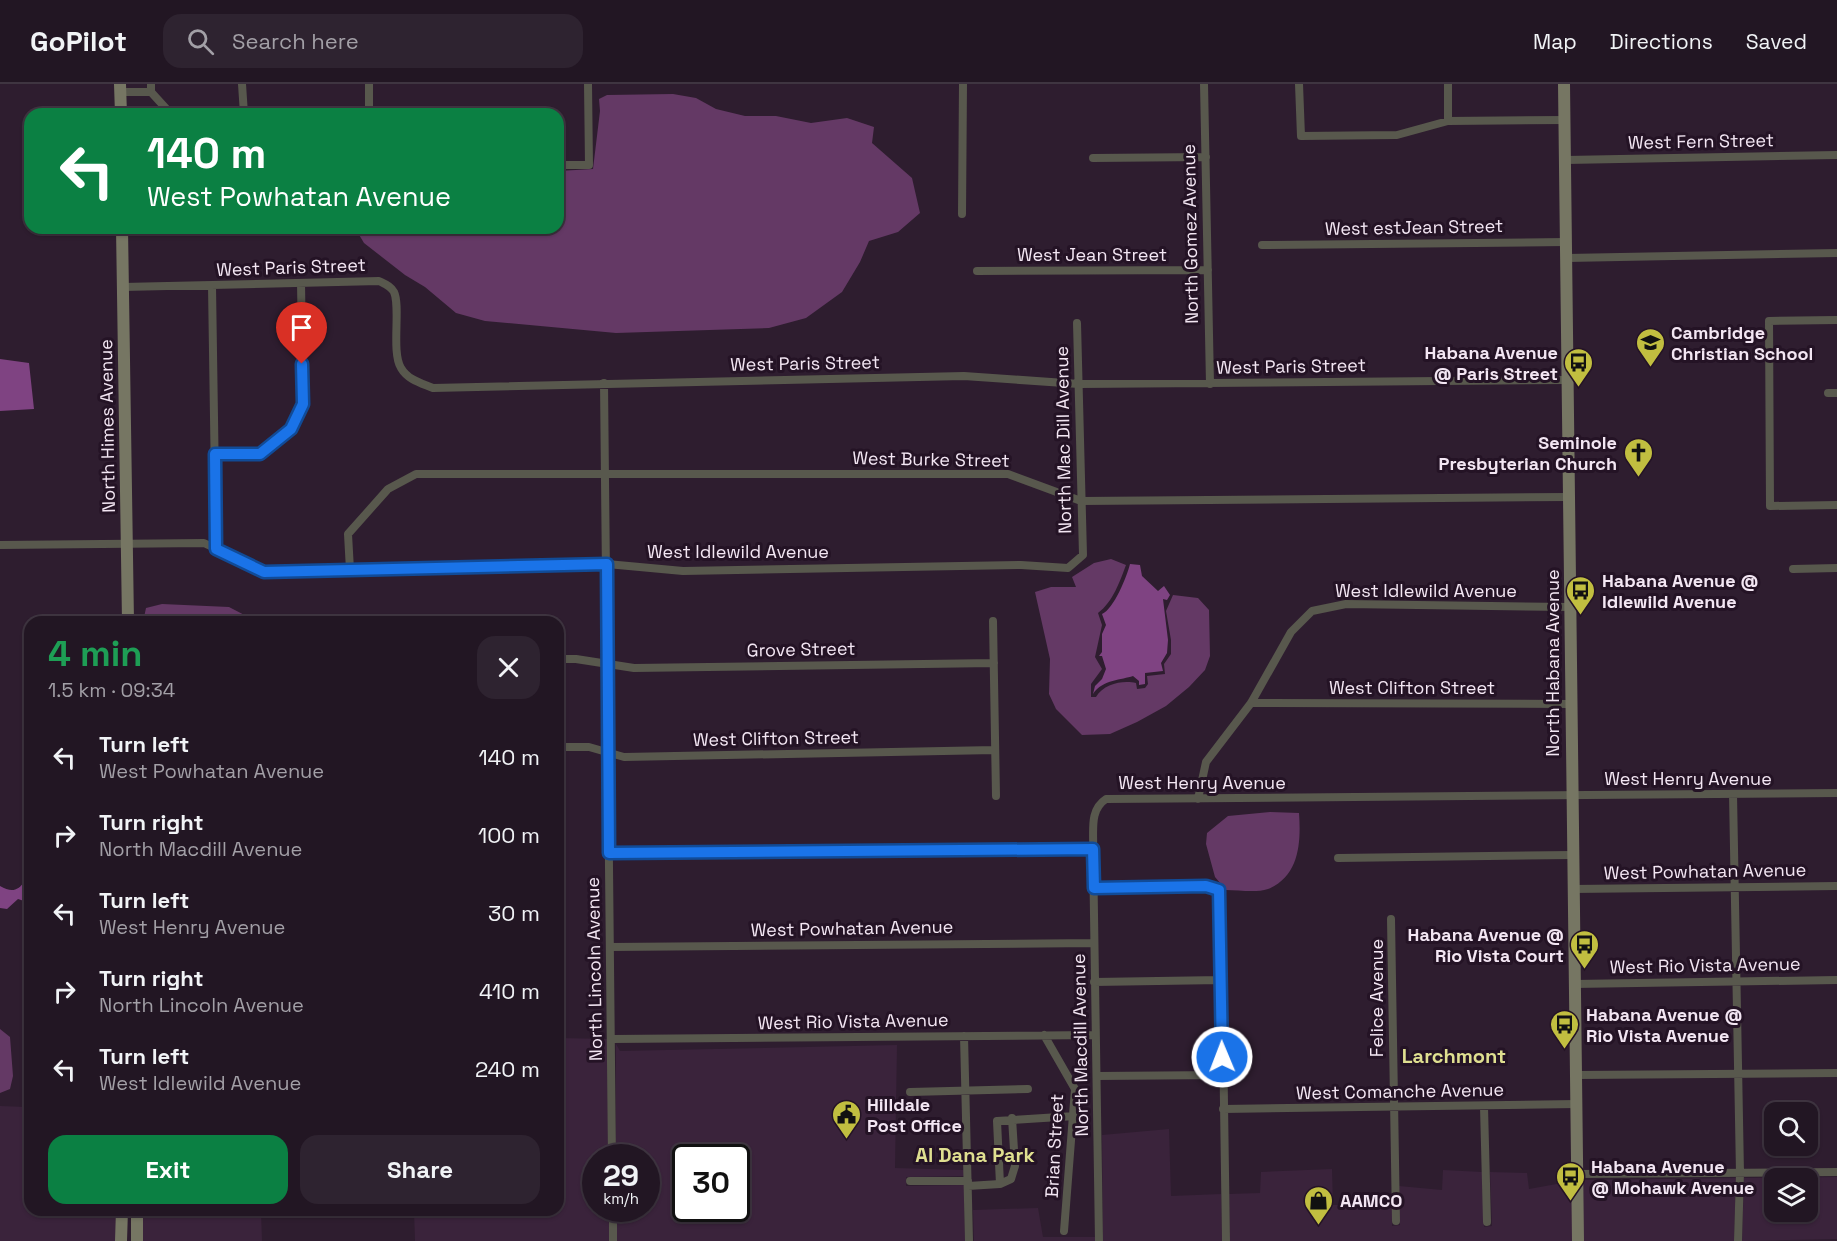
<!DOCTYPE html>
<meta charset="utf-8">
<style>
body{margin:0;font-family:"Space Grotesk",sans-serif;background:#2e2330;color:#f1f3f6;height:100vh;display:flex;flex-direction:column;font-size:22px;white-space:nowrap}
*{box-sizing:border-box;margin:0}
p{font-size:20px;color:#a29fa6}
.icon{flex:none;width:33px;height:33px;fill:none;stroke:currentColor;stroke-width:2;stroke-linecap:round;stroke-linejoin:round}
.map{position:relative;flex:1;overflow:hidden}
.side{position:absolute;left:24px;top:532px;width:540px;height:600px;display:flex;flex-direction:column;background:#221623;border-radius:18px;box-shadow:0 2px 4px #0004,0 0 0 2px #3f3541}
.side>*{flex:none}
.banner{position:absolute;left:24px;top:24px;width:540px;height:126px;border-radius:18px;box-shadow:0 2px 4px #0004,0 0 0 2px #3f3541;background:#0b8043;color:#fff;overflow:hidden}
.buttons{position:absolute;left:1764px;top:1018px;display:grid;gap:12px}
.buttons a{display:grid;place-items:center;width:54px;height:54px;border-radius:12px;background:#221623;box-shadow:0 2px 4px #0004,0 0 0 2px #3f3541;font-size:30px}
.speed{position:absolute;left:582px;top:1060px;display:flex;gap:12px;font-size:30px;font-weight:700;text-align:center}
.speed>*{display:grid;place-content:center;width:78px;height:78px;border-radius:50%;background:#221623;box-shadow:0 2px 4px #0004,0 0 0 2px #3f3541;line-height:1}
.speed small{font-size:15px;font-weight:400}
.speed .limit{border:3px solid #111;border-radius:9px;background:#fff;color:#111}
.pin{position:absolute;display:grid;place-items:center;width:51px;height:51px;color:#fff;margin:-62px -26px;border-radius:50% 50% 50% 0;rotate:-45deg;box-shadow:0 0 6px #0007}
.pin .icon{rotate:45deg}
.me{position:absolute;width:66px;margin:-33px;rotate:359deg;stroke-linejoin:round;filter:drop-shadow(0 0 4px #0008)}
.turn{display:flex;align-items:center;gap:21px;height:126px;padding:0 24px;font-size:27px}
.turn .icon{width:78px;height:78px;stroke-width:2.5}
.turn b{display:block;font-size:42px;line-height:51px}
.round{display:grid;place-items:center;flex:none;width:63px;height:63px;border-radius:18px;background:#2e2330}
.summary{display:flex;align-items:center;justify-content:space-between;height:102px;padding:0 24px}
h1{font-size:36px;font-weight:600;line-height:45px;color:#1e9e55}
.action{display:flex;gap:12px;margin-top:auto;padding:12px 24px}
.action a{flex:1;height:69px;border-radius:18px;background:#0b8043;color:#fff;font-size:24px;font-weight:600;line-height:69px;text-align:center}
.action a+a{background:#2e2330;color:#f1f3f6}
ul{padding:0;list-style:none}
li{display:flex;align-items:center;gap:18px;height:78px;padding:0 24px}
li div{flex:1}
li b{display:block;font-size:22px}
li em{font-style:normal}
header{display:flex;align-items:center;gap:36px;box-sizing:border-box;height:84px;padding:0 30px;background:#221623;border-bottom:2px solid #3f3541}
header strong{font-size:28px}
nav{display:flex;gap:33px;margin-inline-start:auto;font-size:21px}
.search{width:420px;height:54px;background:#2e2330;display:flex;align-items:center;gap:15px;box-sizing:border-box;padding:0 21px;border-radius:18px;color:#a29fa6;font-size:22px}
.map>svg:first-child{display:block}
.built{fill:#3a233b;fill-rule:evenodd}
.green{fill:#643965}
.water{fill:#7f4382}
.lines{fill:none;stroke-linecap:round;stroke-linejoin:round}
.street{stroke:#58584d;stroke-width:8}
.secondary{stroke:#767663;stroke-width:12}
.route-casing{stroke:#114b97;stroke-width:15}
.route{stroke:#1a73e8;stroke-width:10}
.labels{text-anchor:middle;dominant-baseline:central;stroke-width:6;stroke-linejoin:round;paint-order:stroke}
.street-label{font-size:18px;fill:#f3e6f3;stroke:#241325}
.poi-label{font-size:18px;font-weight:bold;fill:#f3e6f3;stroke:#241325;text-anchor:start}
.neighbourhood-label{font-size:20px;font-weight:bold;fill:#dfdf90;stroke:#241325}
</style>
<header>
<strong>GoPilot</strong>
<div class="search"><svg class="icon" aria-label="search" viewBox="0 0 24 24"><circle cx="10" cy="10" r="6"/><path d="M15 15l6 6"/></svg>Search here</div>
<nav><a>Map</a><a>Directions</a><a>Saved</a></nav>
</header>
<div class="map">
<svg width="1837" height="1157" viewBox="0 0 1837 1157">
<rect width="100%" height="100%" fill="#2e1d2f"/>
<!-- built -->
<path class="built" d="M558,954L608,955V1074H596V1125H609V1157H415L414,1127L558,1126Z
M616,960L620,967L897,961L895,1084L964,1086V1092L906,1093V1102L964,1101L965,1157H617V1125H646V1074H616ZM686,1074H736V1125H686Z
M30,965V1126L118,1127L117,1157H0V1022L26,1023L24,966Z
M1169,1045L1171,1112L1221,1110L1222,1157H1103L1102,1051Z
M1332,1085L1333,1121H1392V1142L1400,1141L1399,1102L1442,1106L1443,1086L1482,1088L1484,1143L1492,1142L1490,1088L1527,1089L1529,1105L1573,1097L1574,1157H1230L1229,1110L1260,1109L1261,1088Z
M1837,1093V1155L1742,1157L1744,1094ZM1774,1095H1808V1128H1774Z
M1736,1094L1734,1157H1582V1096Z
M1038,1124L1043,1153H1095V1157H974L973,1126Z
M142,1127H261L262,1157H141Z"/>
<!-- green -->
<path class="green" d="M673,10L696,14L716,25L745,32H776L811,39L847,34L874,43L872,59L912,94L920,129L898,148L869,157L860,178L842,208L806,234L769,244L616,249L485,237L456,229L425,203L405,191L364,159L355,144H558V87L593,85L600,27L599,15L607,11Z
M1111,475L1126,481C1120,497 1113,518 1098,529L1102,541L1095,573L1102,585L1091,600V613H1096C1104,599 1124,596 1136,599L1137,605L1145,604L1148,600L1147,592L1165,590L1164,580L1171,570V556L1166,527L1173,511L1198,514L1209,526L1210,572L1205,586L1189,603L1166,622L1137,638L1110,650L1082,651L1056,625L1049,610L1050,575L1035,508L1051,503H1076L1072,493L1094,479Z
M162,520L229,523L258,538H143L146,524Z
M1270,728L1299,729C1301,757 1300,792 1268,805C1256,809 1239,806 1226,806L1215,793L1206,760L1207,749L1228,732Z
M0,945L10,953L13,992L10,1005L0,1009Z"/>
<!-- water -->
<path class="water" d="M0,275L29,279L34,325L0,327Z
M1130,480L1140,481L1142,492L1158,507L1164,502L1170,511L1167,516L1163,515L1168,556L1167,569L1161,579L1163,587L1145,589V600L1139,601V597L1133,592C1122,596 1103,595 1093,610L1095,602L1102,595L1106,585L1102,572H1099L1102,568V550L1106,541L1102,530C1114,525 1127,492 1130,480Z
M25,797L30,798V819L18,815L7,825L0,824V802C11,808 17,808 25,797Z"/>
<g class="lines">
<!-- street -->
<path class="street" d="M151,0V8L171,30
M242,0L244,30
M369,0V30
M1204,0L1210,300
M1299,0L1301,52L1397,51L1448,37L1565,36
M120,8H151
M1448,37V0
M1093,74L1206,73
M1566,76L1837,71
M558,81H589L588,0
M962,130L963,0
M1262,161L1566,158
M1567,174L1837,169
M977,187L1208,186
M212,202L216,465
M123,203L379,197C385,200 391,202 394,208C401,223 391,268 401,284C408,296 421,299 433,304L964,292L1079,300L1567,296
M1837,236L1769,237L1770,422L1837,421
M604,299L612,1074
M1828,309H1837
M215,370H260L291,345L303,320L301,199
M0,461L204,459L264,488L607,480L683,487L1021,481L1068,484L1083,471L1077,239
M1793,485L1837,484
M350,486L348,450L388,405L416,390H1008L1081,417L1569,413
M993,537L996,712
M558,575H576L634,584L994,579
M1251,619L1572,620
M558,663H589L624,673L995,666
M1733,710L1740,1089L1738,1157
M1198,715L1206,678L1251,619L1291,548L1312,527L1346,520L1570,523
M609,769L1093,765
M1338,774L1572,771
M1094,804L1205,802L1219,806L1221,814L1226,1157
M1572,805L1837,802
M1391,835L1396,1137
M610,863L1094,859
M1094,898L1221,896
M1574,900L1837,896
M1044,951L1075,1005L1064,1147
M964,952L969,1157
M612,955L1095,951
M1577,991L1837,989
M1097,992L1222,991
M910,1008L1028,1005
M1484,1023L1487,1138
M1223,1025L1577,1020
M1577,1090L1837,1088
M910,1097H968
M1000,1100L997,1037L1075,1032
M968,1102L1000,1100L1011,1095L1015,1082L1012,1034
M613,1125V1157
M1099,1157L1093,765C1094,747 1089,726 1106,715L1837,709"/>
<!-- secondary -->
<path class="secondary" d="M120,0L121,30
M1564,0L1578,1157
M122,144L128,538
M121,1157L122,1126
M137,1157V1126"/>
</g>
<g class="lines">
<defs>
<path id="route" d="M302,280L303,320L291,345L260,370H215L216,465L264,488L607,480L609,769L1093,765L1094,804L1206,802L1219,806L1222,973"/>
</defs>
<!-- route casing -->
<use href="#route" class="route-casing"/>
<!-- route -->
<use href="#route" class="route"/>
</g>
<!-- icons -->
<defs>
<symbol id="school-pin" viewBox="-11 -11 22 30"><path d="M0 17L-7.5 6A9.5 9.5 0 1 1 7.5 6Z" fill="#c1be40" stroke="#241325"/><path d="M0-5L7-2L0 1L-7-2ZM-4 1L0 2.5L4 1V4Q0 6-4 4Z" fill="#111"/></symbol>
<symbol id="bus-pin" viewBox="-11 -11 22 30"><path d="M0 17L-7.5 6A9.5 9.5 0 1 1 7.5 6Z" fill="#c1be40" stroke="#241325"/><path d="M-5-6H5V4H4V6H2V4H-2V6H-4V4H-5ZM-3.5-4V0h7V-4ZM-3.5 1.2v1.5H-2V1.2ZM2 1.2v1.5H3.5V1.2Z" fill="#111"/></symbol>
<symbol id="church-pin" viewBox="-11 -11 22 30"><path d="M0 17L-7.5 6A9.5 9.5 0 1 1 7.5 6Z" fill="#c1be40" stroke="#241325"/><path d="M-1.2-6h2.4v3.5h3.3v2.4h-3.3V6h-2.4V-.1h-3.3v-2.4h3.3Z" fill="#111"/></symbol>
<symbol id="civic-pin" viewBox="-11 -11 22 30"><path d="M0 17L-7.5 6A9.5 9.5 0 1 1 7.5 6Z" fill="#c1be40" stroke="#241325"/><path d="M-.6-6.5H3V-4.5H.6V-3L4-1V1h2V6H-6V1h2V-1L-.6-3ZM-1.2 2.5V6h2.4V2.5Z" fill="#111"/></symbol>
<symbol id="shop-pin" viewBox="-11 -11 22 30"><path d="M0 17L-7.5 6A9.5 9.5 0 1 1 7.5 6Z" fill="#c1be40" stroke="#241325"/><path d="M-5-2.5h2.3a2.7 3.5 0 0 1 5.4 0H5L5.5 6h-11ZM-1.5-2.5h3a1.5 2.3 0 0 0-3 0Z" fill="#111"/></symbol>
</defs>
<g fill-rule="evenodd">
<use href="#school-pin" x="1634" y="242" width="33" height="45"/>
<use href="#bus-pin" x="1562" y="262" width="33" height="45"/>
<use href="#church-pin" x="1622" y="352" width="33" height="45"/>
<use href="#bus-pin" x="1564" y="490" width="33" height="45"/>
<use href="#bus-pin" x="1568" y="844" width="33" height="45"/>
<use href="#bus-pin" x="1548" y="924" width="33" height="45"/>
<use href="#civic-pin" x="830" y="1014" width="33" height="45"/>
<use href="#bus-pin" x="1554" y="1076" width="33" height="45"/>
<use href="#shop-pin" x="1302" y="1100" width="33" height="45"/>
</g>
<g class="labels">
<!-- street labels -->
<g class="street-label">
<text transform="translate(1701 57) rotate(-1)">West Fern Street</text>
<text transform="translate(1414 143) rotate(-1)">West estJean Street</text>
<text transform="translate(1190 150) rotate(-91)">North Gomez Avenue</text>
<text x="1092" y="170">West Jean Street</text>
<text transform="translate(291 183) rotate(-2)">West Paris Street</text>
<text transform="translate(805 279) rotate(-1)">West Paris Street</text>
<text transform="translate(1291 282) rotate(-1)">West Paris Street</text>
<text transform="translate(107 342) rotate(-91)">North Himes Avenue</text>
<text transform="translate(1063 356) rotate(-91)">North Mac Dill Avenue</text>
<text transform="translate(931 375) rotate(1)">West Burke Street</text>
<text x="738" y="467">West Idlewild Avenue</text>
<text x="1426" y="506">West Idlewild Avenue</text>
<text transform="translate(801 565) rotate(-1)">Grove Street</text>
<text transform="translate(1552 579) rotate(-90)">North Habana Avenue</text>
<text x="1412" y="603">West Clifton Street</text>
<text transform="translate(776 654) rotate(-1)">West Clifton Street</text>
<text x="1688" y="694">West Henry Avenue</text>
<text x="1202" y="698">West Henry Avenue</text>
<text transform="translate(1705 787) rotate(-1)">West Powhatan Avenue</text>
<text transform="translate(852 844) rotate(-1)">West Powhatan Avenue</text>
<text transform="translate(1705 881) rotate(-1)">West Rio Vista Avenue</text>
<text transform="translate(594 885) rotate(-91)">North Lincoln Avenue</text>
<text transform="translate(1376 914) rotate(-90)">Felice Avenue</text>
<text transform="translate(853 937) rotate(-1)">West Rio Vista Avenue</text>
<text transform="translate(1080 961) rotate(-91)">North Macdill Avenue</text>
<text transform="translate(1400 1007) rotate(-1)">West Comanche Avenue</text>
<text transform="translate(1054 1062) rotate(-87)">Brian Street</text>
</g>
<!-- poi labels -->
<g class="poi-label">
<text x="1671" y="248">Cambridge<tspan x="1671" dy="21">Christian School</tspan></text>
<text x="1558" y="268" text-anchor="end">Habana Avenue<tspan x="1558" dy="21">@ Paris Street</tspan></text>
<text x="1617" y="358" text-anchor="end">Seminole<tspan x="1617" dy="21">Presbyterian Church</tspan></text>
<text x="1602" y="496">Habana Avenue @<tspan x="1602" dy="21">Idlewild Avenue</tspan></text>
<text x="1564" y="850" text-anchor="end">Habana Avenue @<tspan x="1564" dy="21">Rio Vista Court</tspan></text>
<text x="1586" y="930">Habana Avenue @<tspan x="1586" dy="21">Rio Vista Avenue</tspan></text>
<text x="867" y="1020">Hilldale<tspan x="867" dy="21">Post Office</tspan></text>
<text x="1591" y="1082">Habana Avenue<tspan x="1591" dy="21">@ Mohawk Avenue</tspan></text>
<text x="1340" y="1116">AAMCO</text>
</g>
<!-- neighbourhood labels -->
<g class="neighbourhood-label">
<text x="1454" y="972">Larchmont</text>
<text x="975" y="1071">Al Dana Park</text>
</g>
</g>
</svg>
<div class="buttons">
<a><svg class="icon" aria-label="search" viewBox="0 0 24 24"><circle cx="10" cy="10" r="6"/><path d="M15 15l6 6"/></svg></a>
<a><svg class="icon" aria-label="layers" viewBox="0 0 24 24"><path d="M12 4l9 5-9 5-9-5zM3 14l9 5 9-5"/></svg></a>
</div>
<div class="speed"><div>29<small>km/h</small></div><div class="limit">30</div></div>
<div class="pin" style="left:302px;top:280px;background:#d93025"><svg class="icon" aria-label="arrive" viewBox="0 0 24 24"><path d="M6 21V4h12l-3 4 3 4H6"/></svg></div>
<svg class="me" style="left:1222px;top:973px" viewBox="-20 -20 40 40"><circle r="17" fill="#1a73e8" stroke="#fff" stroke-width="3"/><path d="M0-11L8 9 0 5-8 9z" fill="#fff"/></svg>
<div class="banner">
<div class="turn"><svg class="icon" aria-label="left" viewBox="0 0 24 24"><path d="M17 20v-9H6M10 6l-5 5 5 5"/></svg><div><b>140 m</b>West Powhatan Avenue</div></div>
</div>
<section class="side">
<div class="summary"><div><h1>4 min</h1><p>1.5 km · 09:34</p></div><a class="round"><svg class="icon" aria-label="close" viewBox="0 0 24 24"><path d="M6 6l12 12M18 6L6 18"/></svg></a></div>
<ul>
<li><svg class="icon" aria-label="left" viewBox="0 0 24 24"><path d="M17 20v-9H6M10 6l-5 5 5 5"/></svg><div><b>Turn left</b><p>West Powhatan Avenue</p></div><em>140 m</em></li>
<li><svg class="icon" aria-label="right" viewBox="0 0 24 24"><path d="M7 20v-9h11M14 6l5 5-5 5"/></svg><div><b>Turn right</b><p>North Macdill Avenue</p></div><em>100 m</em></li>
<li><svg class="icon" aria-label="left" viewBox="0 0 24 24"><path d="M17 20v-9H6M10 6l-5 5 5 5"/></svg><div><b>Turn left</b><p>West Henry Avenue</p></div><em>30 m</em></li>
<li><svg class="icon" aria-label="right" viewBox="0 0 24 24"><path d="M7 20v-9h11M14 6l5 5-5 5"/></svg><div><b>Turn right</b><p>North Lincoln Avenue</p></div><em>410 m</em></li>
<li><svg class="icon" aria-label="left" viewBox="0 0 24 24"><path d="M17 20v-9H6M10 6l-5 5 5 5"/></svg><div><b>Turn left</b><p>West Idlewild Avenue</p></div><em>240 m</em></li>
</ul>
<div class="action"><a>Exit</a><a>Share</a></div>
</section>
</div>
